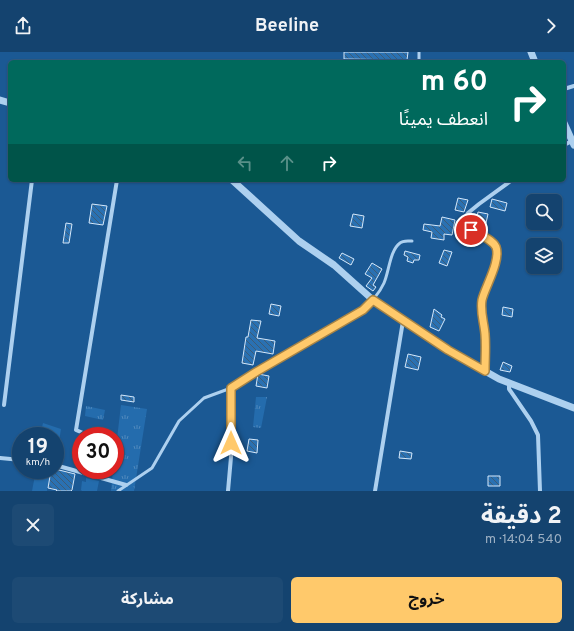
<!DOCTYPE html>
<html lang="ar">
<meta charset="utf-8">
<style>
body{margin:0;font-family:Overpass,"Noto Sans Arabic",sans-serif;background:#1d4a74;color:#f1f3f6;direction:rtl;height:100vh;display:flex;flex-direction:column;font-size:15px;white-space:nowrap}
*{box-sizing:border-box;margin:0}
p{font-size:13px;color:#9db0c3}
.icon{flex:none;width:22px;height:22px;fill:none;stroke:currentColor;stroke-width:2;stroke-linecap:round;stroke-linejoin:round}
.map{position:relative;height:439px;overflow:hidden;direction:ltr}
.side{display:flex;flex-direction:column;background:#14436f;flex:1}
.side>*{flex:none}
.hud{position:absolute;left:8px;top:8px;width:558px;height:122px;border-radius:6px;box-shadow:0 1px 3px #0004,0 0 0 1px #335c82;direction:rtl;background:#00695c;color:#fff;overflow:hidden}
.controls{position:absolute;left:526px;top:142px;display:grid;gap:8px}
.controls a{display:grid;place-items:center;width:36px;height:36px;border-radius:6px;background:#14436f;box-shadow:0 1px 3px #0004,0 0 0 1px #335c82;font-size:20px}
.speed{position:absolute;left:12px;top:375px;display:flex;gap:8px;font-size:20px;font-weight:700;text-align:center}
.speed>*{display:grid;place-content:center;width:52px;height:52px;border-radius:50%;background:#14436f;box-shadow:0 1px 3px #0004,0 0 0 1px #335c82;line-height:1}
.speed small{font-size:10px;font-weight:400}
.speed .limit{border:6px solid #d22;background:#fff;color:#111}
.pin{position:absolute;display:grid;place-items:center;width:34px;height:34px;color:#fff;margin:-17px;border:2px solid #fff;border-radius:50%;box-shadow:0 1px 4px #0007}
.me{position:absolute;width:44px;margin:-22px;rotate:0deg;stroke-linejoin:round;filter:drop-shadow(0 0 3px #0008)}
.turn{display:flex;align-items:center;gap:14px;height:84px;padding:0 12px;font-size:18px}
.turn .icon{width:52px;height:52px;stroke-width:2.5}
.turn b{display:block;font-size:28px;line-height:34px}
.lanes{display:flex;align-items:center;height:38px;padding:0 12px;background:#0003;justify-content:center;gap:20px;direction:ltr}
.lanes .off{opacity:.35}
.round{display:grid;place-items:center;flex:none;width:42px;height:42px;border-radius:6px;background:#1d4a74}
.overview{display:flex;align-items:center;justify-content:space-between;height:68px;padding:0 12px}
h1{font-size:24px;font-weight:700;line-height:30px}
.primary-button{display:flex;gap:8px;margin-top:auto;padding:8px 12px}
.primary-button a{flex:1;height:46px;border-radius:6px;background:#ffc96b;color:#111;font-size:16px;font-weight:700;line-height:46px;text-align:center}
.primary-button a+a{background:#1d4a74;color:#f1f3f6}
header{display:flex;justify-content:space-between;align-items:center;height:52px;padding:0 12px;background:#14436f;font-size:18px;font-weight:700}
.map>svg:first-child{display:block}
.grass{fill:url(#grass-tufts)}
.green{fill:#246cad}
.building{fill:url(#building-back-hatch);stroke:#d4e8fb}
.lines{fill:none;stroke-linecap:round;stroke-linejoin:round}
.service{stroke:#add0ef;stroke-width:3}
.minor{stroke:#add0ef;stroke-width:4}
.tertiary{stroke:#add0ef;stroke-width:7}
.route-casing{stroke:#a68346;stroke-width:10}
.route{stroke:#ffc96b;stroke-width:7}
</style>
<header><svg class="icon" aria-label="forward" viewBox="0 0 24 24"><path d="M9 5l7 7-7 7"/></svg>Beeline<svg class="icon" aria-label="share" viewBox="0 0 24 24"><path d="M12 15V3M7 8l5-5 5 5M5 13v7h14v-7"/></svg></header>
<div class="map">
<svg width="574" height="439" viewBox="0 0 574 439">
<defs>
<pattern id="grass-tufts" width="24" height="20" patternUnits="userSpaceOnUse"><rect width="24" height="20" fill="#246cad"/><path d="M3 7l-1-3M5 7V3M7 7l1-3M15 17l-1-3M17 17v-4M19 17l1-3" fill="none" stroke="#5089bd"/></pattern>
<pattern id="building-back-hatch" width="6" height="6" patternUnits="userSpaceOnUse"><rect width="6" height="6" fill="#2a71b2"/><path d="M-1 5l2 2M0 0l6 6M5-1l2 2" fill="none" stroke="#3e5b75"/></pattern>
</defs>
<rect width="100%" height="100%" fill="#1b5994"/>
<!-- grass -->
<path class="grass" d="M256,345H267L261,376L253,375Z
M121,353L147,357L134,439H111L113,418H115V404Z
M86,354L105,358L103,368L85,364Z"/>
<!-- green -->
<path class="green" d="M43,371L61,377L57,403L55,402V384H40Z
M36,418H51L47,439H32Z
M86,426L99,429L97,439H82L81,438L82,429L86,430Z"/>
<!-- building -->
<path class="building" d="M344,0H408L407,8L344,7Z
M458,146L468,148L464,160L455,158Z
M492,147L507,151L505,159L490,155Z
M92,152L107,154L103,173L89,171Z
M478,160L488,162L486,171L476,168Z
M353,162L364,164L362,176L350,174Z
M442,165L455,168L452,183L444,182V188L431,186L432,180L423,178L424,172L440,174Z
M66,171L72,172L69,191H63Z
M444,198L452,200L447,214L439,211Z
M405,199L420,203L419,208H414L413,211L407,209L408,205L404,203Z
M342,201L354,207L351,213L339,206Z
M372,211L382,217L373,233L376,235L373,239L366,234L372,226L365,222Z
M271,252L281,254L279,264L269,262Z
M503,255L513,257L512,265L502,263Z
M434,257L442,263L441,265L445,267L439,279L430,275Z
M251,268L261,269L257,286L275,289L273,302L256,299L253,313L242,311L246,285H248Z
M408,302L421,305L418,318L405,315Z
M503,310L512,314L510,320L500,318Z
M258,322L269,324L267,336L256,334Z
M121,343L134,345V350L121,348Z
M249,387L258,388L257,401L247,399Z
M400,399L412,401L411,407L399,406Z
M55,417L75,422L72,438L71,439H56L57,438L48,436L51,418H55Z
M488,424H500V434H488Z"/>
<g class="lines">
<!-- service -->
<path class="service" d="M419,10V0
M118,439L152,416L179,369L204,346L231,336L256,320L363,258C371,250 379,242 384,231C389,220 390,198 400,191C403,188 408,189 412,189"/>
<!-- minor -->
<path class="minor" d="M564,37L574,34
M564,93L572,89
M485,319C485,306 486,294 485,282C484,270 480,260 482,248C486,232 499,215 496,197C495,185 478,185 470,177C467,175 467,170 465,166L468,161L479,152L512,128
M509,331V337L531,369L538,383L540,439
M4,353L32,128
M90,384L76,378L117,128
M0,406L21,408
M55,413L126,433
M105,427L106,418
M228,439L231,405V336
M375,439L403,269"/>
<!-- tertiary -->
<path class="tertiary" d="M531,0L535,10
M0,48L10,51
M564,71L574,93
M232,128L299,189L334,213L373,248L403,269L448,298L499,327L574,356"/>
</g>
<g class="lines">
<defs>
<path id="route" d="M231,391V336L256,320L363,258L373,248L448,298L485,319C485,306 486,294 485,282C484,270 480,260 482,248C485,235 501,209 496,195C492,187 478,182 471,178"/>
</defs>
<!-- route casing -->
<use href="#route" class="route-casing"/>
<!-- route -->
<use href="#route" class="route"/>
</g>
</svg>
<div class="controls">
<a><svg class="icon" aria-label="search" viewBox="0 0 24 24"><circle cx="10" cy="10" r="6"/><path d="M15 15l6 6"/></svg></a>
<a><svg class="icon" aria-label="layers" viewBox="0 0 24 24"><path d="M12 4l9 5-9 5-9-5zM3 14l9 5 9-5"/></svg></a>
</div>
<div class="speed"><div>19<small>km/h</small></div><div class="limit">30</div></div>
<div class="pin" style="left:471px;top:178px;background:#d93025"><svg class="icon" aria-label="arrive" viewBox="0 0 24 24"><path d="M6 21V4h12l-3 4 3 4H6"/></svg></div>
<svg class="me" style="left:231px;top:391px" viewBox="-20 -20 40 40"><path d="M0-17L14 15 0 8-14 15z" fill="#ffc96b" stroke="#fff" stroke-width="4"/></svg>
<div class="hud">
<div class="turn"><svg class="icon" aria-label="right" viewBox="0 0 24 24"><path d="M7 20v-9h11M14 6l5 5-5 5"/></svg><div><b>60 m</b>انعطف يمينًا</div></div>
<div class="lanes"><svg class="icon off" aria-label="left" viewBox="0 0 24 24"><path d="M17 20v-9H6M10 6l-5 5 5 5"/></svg><svg class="icon off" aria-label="ahead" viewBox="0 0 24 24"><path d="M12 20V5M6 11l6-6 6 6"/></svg><svg class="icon" aria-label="right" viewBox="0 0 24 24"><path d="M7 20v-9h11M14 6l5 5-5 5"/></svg></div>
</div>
</div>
<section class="side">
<div class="overview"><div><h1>2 دقيقة</h1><p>540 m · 14:04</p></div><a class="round"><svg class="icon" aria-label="close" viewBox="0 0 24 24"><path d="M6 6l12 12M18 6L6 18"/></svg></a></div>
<div class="primary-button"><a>خروج</a><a>مشاركة</a></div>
</section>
